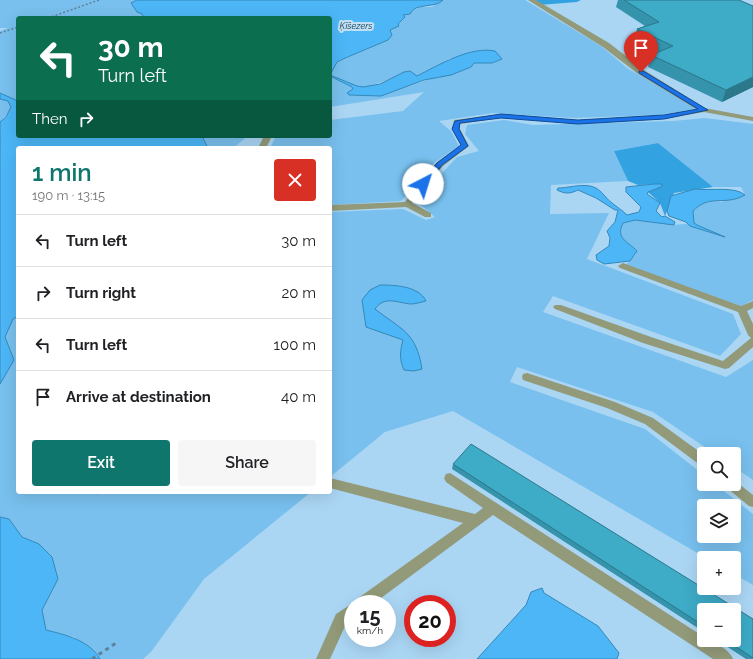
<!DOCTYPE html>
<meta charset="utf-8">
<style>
body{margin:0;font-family:Raleway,sans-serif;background:#f6f6f6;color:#202124;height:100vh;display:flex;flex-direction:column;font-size:15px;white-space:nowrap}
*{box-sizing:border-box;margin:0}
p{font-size:13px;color:#757577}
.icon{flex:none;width:22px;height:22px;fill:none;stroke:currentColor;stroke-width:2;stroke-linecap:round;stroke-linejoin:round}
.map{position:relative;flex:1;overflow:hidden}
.sheet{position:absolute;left:16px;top:146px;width:316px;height:348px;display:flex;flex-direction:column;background:#fff;border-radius:4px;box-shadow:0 4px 16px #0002}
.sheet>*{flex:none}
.guide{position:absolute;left:16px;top:16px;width:316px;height:122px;border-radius:4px;box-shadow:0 4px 16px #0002;background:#0b6e4f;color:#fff;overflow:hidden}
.buttons{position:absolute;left:697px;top:447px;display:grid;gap:8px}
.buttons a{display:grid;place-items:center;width:44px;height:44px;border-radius:4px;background:#fff;box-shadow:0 4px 16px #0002;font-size:20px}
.speed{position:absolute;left:344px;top:595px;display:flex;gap:8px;font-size:20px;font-weight:700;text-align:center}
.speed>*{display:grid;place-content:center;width:52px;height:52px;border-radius:50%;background:#fff;box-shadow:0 4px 16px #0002;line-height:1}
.speed small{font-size:10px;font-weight:400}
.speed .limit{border:6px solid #d22;background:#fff;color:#111}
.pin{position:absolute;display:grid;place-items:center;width:34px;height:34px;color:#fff;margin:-41px -17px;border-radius:50% 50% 50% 0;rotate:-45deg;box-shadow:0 0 4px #0007}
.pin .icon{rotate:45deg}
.me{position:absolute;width:44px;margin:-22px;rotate:40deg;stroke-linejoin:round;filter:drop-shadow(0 0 3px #0008)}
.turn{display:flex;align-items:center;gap:14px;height:84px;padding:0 16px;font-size:18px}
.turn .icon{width:52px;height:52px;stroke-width:2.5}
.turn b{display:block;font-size:28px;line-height:34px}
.then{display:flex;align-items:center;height:38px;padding:0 16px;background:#0003;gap:8px;font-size:15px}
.round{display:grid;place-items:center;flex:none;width:42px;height:42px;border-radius:4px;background:#f6f6f6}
.headline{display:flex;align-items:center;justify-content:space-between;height:68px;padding:0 16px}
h1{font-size:24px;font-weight:600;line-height:30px;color:#0f766e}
.button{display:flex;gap:8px;margin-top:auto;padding:8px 16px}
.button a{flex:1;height:46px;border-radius:4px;background:#0f766e;color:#fff;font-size:16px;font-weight:600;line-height:46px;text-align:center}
.button a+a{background:#f6f6f6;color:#202124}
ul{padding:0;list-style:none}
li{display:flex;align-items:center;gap:12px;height:52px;padding:0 16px;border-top:1px solid #e0e0e0}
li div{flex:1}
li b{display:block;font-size:15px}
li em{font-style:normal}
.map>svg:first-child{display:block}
.green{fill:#79c0ee;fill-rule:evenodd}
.forest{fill:#33a2e0}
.water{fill:#4cb6f6;stroke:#3588ba}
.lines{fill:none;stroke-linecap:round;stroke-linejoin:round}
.path-far1{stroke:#5e829b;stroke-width:1.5;stroke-dasharray:2 2;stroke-linecap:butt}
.path{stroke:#5e829b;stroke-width:3;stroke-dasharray:4 4;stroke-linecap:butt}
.lane{fill:#929a79;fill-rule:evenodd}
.street{fill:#929a79;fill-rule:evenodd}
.wall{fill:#3593ab}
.shaded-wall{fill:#2b788b}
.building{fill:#3eabc7;stroke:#2b788b}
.route{fill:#1a73e8;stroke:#114b97}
.labels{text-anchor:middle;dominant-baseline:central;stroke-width:4;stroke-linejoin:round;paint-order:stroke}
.far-water-label{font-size:9px;font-style:italic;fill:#04344d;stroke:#c4e1f6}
</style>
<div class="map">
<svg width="753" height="659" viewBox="0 0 753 659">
<rect width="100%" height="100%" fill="#aad6f4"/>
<!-- green -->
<path class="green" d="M0,0H137L131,3L137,12L142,14L144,18H18V104C9,108 7,116 0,122V31L8,28H0Z
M443,0H525L601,46L627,68L697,109L659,115L573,118L493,113L439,121L451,131L459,146L434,163L401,201L330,205V148H270L276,136H330V120L403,111L424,92L330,107V76L352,87L353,89L349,95L381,96L396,89L410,86L474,63H492L502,59L471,52L460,57L449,59L440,66L417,76C403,70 378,86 363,87C352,87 339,79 330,75L337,62L372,47L390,30L395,28L401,20L404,19L403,15L420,7H432Z
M705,118L753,124V300L741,306L626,265L636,254L633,247C623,242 618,233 623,223L635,220L674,225L694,223L693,211L704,203L716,201L721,202L745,195L741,187H713L658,143L614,151L628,181L551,185L550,214L609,213L587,259L733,314L741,334L720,356L553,296L543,312L726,377L753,360V480L734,467V454H715L653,412L517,367L510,382L645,429L704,475V484H715L753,514V585L734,574V558H706L453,411L385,432L330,477V212L403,209L426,220L435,217L416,201L457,157L479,151L465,134L467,125L504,120L533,125L673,121ZM704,506H734V536H704Z
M202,136H248L233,148H208Z
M18,316V492H106L101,496L107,492H311L204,579L151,652L143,659H100L98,655L74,637L46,630L42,610L58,579L39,544L22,537L9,519L0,517V384L14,360L5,337L13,319Z"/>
<!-- forest -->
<path class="forest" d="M531,0H581L577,2L539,5Z
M658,143L713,187L674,193L665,216L660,203L648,192L661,184L638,185L628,181L614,151Z"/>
<!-- water -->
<path class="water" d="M137,0H443C435,9 415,2 410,14L403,15L405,17L398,24L399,26L390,30L392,35L388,40L343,59L337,62L330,75L357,86L363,87L380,84L404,72L410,71L417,76C439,65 470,46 495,51L502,59L492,63H474L471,67L451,75L424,80L381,96L349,95L347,93L353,89L352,87L330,76V18H144L142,14L137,12L131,3Z
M0,93L18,101V136H202L208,148H18V316L13,319L5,337L14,360L0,384V122L6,117L11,107L8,101L0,99Z
M654,184H662L661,187L648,192L647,194L660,203L656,211L662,217L665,216L675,222L674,225L635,220L623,223C615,239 629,242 637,251L630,261L604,264L597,260L596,255L609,246L610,238L607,231L615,222L618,210H615L596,198L578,190C570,194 565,194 557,190L558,188C568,188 579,184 590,186C601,188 604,197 612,203C617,207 622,210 627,215L639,212L641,207L626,192V187Z
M695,189C710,191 735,186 745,195C729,204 718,198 704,203C700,205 696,208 693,211L694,223L697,225L725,237L690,226L686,222L669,216L667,211L671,196Z
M380,285C395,285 419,286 426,301C422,302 415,304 411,304C397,303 385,295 375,309C402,330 416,332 422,369L414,371L404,370C399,359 400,351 403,340L366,327L362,300L370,290Z
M0,517L9,519L22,537L39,544L52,557L58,579L42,610L46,630C66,635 89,640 100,659H0Z
M542,588L544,593L598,626L619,653L617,659H477L526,605L531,592Z"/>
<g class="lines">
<!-- path-far1 -->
<path class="path-far1" d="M48,18L99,0
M0,33L18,27"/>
<!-- path -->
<path class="path" d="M92,659L116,643"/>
<!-- lane -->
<path class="lane" d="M704,108L753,117V121L704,112L664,119L578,124L501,118L460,124V129L469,146L443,166L412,203L431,213V217H425L406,207L330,211V205L405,202L437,162L461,145L452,129L454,120L501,114L578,120L664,115Z
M264,136H272L266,148H258Z
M623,263L741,306L753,301V308L747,311L753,324V347L729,368L725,369L643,343L555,309L553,307L555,305H561L651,337L723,361L751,338L748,335L738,312L620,268L618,266Z
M527,373L615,402L653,418L704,455V467L700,465L645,424L607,408L523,380L522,377L523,374Z
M450,473L704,637V640C713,640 730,650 733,659H713L493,515L373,604H355L357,599L463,523L330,488V478L475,514L483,508L446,482L444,478L446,474Z
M734,480L753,495V507L749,506L727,488L725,484H734Z
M353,603L355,604H353V618L346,624L330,659H316L336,614Z"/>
<!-- street -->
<path class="street" d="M528,0H536L609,43L644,70L708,110L707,112H701L638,74L603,47Z"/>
</g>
<!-- wall -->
<path class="wall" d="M618,0H739L753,6V87L722,102L648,67L651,55L658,52L634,40L637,29L645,26L616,7Z
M453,464L753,619V659H746L717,640H734L704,610V632L452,469Z"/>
<!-- shaded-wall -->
<path class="shaded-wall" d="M753,77V87L722,102L726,90Z"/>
<!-- building -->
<path class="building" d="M624,0H739L753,6V77L726,90L651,55L673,46L637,29L659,22Z
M471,444L753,619V658L726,640H734V610H704V626L453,464Z"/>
<!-- route -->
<path class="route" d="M639,71H643L708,110L664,119L578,124L501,118L460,123L459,129L468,146L442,165L426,186L420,184L437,163L461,145L452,129L455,121L501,114L578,120L664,115L698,109L639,73Z"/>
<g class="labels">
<!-- far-water labels -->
<g class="far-water-label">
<text x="356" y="26">Ķīšezers</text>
</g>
</g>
</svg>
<div class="buttons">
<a><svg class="icon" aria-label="search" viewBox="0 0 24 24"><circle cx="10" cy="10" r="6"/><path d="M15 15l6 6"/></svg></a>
<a><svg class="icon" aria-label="layers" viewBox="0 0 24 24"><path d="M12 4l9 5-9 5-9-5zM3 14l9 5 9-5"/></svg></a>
<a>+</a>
<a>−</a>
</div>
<div class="speed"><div>15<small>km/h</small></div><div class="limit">20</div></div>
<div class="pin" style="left:641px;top:72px;background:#d93025"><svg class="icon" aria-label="arrive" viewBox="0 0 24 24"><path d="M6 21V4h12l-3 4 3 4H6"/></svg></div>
<svg class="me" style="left:423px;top:184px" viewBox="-20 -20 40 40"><circle r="19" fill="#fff"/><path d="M0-13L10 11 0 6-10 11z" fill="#1a73e8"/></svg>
<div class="guide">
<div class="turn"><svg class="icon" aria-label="left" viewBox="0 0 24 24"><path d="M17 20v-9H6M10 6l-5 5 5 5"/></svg><div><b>30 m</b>Turn left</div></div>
<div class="then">Then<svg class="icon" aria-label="right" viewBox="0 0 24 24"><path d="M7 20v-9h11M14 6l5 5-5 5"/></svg></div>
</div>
<section class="sheet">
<div class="headline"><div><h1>1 min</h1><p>190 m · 13:15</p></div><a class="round" style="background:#d93025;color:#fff"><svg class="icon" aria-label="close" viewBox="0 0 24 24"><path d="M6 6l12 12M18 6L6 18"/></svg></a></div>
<ul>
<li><svg class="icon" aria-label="left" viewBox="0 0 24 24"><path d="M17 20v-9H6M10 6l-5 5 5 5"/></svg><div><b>Turn left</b></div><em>30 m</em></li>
<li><svg class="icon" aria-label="right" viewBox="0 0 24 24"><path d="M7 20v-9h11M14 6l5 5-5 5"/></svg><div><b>Turn right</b></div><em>20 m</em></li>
<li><svg class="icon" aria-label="left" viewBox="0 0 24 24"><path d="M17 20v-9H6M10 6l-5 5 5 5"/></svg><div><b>Turn left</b></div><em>100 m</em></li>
<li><svg class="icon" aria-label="arrive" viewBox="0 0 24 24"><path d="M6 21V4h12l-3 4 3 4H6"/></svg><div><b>Arrive at destination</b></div><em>40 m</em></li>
</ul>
<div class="button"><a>Exit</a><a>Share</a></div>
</section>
</div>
